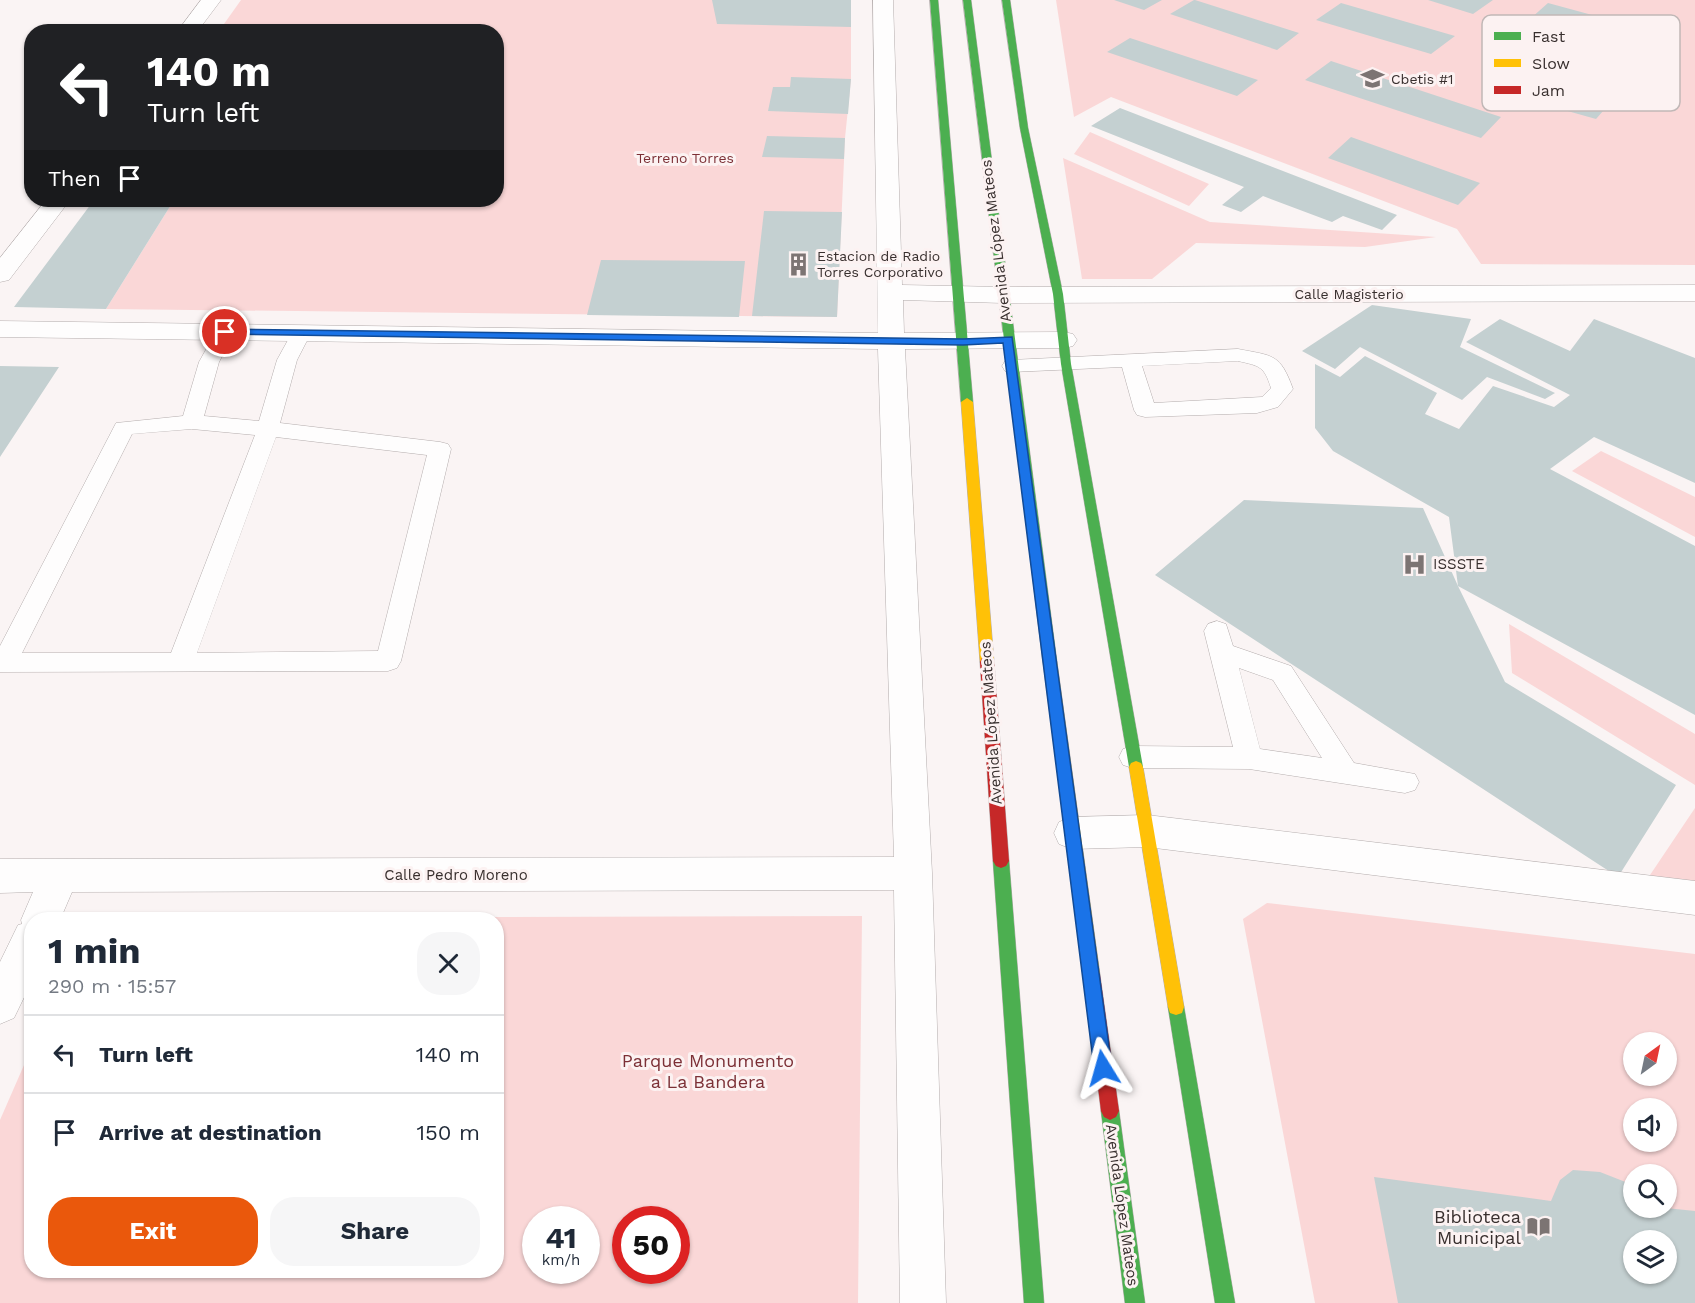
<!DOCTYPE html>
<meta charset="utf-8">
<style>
body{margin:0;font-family:"Work Sans",sans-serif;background:#f6f6f7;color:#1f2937;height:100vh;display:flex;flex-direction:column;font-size:22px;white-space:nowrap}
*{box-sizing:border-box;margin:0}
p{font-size:20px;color:#747a83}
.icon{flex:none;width:33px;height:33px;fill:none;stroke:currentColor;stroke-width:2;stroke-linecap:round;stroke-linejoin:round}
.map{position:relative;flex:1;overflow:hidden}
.side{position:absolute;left:24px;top:912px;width:480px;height:366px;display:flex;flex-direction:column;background:#fff;border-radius:24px;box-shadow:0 2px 4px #0004}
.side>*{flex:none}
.hud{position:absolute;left:24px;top:24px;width:480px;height:183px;border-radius:24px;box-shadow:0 2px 4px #0004;background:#202124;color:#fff;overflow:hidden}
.needle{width:39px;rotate:33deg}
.controls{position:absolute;left:1623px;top:1032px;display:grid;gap:12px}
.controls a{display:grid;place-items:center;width:54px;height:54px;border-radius:50%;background:#fff;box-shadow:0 2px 4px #0004;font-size:30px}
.speed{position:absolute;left:522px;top:1206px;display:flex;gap:12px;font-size:30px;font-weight:700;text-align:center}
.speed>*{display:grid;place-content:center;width:78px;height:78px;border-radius:50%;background:#fff;box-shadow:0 2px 4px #0004;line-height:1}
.speed small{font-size:15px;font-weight:400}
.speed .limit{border:9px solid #d22;background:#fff;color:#111}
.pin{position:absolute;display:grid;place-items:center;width:51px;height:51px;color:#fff;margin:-26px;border:3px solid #fff;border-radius:50%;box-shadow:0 2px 6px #0007}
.me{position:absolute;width:66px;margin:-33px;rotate:352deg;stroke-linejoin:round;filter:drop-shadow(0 0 4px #0008)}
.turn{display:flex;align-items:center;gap:21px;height:126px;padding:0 24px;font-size:27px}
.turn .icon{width:78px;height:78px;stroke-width:2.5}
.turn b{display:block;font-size:42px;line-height:51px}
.then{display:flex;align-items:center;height:57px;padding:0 24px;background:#0003;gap:12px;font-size:22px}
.round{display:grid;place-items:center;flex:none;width:63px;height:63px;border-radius:24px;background:#f6f6f7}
.headline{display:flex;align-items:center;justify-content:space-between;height:102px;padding:0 24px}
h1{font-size:36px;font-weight:700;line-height:45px}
.action{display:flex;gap:12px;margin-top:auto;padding:12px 24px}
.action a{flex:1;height:69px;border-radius:24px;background:#ea580c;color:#fff;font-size:24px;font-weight:700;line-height:69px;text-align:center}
.action a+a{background:#f6f6f7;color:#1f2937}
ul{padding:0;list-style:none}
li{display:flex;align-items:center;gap:18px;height:78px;padding:0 24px;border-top:2px solid #e0e1e3}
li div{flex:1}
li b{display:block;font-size:22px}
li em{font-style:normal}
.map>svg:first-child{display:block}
.green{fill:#fad7d7;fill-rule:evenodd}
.building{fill:#c4d0d1;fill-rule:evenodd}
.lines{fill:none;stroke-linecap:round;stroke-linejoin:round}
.lane-casing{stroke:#b4adad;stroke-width:1}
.street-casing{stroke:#b4adad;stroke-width:1}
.fast-casing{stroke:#b4adad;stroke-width:1}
.slow-casing{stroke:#b4adad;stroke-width:1}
.jam-casing{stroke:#b4adad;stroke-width:1}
.lane{fill:#fefdfd;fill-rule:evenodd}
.street{fill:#fefdfd;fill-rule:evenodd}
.fast{fill:#4caf50;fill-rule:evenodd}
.slow{fill:#ffc107;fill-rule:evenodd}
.jam{fill:#c62828;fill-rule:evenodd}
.route{fill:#1a73e8;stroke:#114b97;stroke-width:1.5}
.labels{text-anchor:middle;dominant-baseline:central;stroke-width:6;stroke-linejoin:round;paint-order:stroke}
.far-poi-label{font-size:14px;fill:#382f2e;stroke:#fcf2f2;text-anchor:start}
.far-park-label{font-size:14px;fill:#7c3036;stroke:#fcf2f2}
.far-street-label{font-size:14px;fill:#382f2e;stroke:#fcf2f2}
.street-label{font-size:15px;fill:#382f2e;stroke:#fcf2f2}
.poi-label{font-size:15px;fill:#382f2e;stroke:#fcf2f2;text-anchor:start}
.near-park-label{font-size:18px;fill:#7c3036;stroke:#fcf2f2}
.near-poi-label{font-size:18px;fill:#382f2e;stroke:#fcf2f2;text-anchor:end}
.key{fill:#fcf2f2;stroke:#c1b8b7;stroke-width:1.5}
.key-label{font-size:16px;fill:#382f2e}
</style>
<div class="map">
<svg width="1695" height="1303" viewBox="0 0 1695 1303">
<rect width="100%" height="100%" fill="#faf4f4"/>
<!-- green -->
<path class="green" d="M241,0H851V79L845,138L837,317L106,309L174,200H496V32L219,31Z
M1056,0H1695V265L1481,264L1457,229L1111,97L1074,117Z
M1090,132L1209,184L1189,206L1074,154Z
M1063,158L1210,222L1436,237L1365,247L1196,243L1152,279H1082Z
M1601,451L1695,497V537L1572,471Z
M1509,624L1695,734V785L1512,673Z
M1695,808V883L1648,878Z
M1267,903L1695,954V1303H1315L1243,919ZM1634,1042H1666V1076H1634ZM1634,1108H1666V1142H1634ZM1634,1174H1666V1208H1634ZM1634,1240H1666V1274H1634Z
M862,916L858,1303H0V1120L31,1049L32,1270H496V920L90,918ZM536,1220H586V1270H536ZM626,1220H676V1270H626Z"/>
<!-- building -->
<path class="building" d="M712,0H851V27L717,24Z
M1114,0H1162L1144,10Z
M1194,0H1195L1299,33L1277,50L1170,14Z
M1428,0H1493L1473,14Z
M1341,3L1455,36L1431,54L1316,20Z
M1548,3L1651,31L1633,48L1530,19Z
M1130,38L1258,80L1237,96L1107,52Z
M1591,56L1640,69L1596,119L1539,103Z
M1331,61L1501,117L1481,138L1305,80Z
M791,77L851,79L848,114L768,111L773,87H790Z
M1120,108L1397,215L1382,230L1343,216L1332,222L1263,196L1241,212L1222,205L1244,187L1091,126Z
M767,136L845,138L844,159L762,157Z
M1351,137L1480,183L1458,205L1328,158Z
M94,200H174L106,309L14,307Z
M764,211L842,212L837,317L752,316Z
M601,260L745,261L739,317L587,315Z
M1372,305L1471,319L1460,347L1555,393L1545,399L1487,377L1462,400L1360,347L1335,369L1302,351Z
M1500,319L1570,351L1594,319L1695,358V483L1594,437L1550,469L1695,546V715L1458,586L1505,682L1676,785L1618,877L1155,575L1244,500L1423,508L1458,586L1449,517L1333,451L1315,428V364L1340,377L1365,356L1437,393L1425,414L1459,429L1493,386L1554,407L1570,395L1466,342Z
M0,366L59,367L0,457Z
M1573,1170L1600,1172L1628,1183L1634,1188V1208H1666L1695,1211V1303H1398L1374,1177L1551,1201L1560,1180ZM1634,1240H1666V1274H1634Z"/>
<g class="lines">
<defs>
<path id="lane" d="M225,326L232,328L235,332L219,362L204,416L259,421L277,360L294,329L301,327L308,329L311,333L297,360L280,423L440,442L448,444L451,449L401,661L397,668L388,671L0,672V646L116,423L183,416L199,362L218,328ZM192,429L255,435L171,653H22L132,434ZM276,437L427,455L378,651L197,653Z
M1238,349C1273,356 1280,353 1293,389L1278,407L1257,413L1145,417L1137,415L1134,410L1122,367L1012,372L1005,371L1002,366L1005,361L1012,360ZM1238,361C1260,366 1264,366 1271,388L1262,397L1154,403L1142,366Z
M1217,621L1226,624L1233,646L1291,666L1354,763L1415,774L1419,782L1415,790L1405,793L1249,769L1133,768L1123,765L1119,757L1123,749L1133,746L1233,747L1204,631L1208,624ZM1239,668L1273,680L1322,758L1260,749Z"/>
<path id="street" d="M201,0H221L197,32H177Z
M873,0H893L902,285L1003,287L1695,285V301L1003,303L903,300L904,333L1064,332L1073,334L1077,340L1073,346L1064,348L905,349L932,873L946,1303H900L894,890L72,892L60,920H32V981L14,1018L0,1024V962L18,925L22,924L21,920L33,892L0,893V859L894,857L878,349L0,337V321L878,333Z
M46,200H70L9,280L0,282V258Z
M1147,815L1695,881V915L1147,847L1072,849L1059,844L1054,833L1059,822L1072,817Z"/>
<path id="fast" d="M930,0H938L973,402L967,406L961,402Z
M963,0H971L1057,662L1055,666H1045L1043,662Z
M1002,0H1010L1028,128L1063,294L1071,364L1143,767L1141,771L1136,773L1131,771L1129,767L1061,364L1053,294L1020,128Z
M1001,854L1006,856L1009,861L1044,1303H1024L993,861L996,856Z
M1176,999L1182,1001L1184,1007L1235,1303H1215L1168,1007L1170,1001Z
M1110,1102L1116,1105L1119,1111L1145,1303H1125L1101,1111L1104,1105Z"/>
<path id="slow" d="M967,398L973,402L994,662L992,666H982L980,662L961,402Z
M1050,657L1055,658L1057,662L1100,975L1098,980L1092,983L1086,980L1084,975L1043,662L1045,658Z
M1136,761L1141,763L1143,767L1184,1007L1182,1013L1176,1015L1170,1013L1168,1007L1129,767L1131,763Z"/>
<path id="jam" d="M987,657L992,658L994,662L1009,861L1006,866L1001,868L996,866L993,861L980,662L982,658Z
M1092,967L1098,970L1100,975L1119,1111L1116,1117L1110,1120L1104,1117L1101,1111L1084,975L1086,970Z"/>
</defs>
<!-- lane casing -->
<use href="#lane" class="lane-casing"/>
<!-- street casing -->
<use href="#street" class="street-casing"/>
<!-- fast casing -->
<use href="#fast" class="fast-casing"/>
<!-- slow casing -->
<use href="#slow" class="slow-casing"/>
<!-- jam casing -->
<use href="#jam" class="jam-casing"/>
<!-- lane -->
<use href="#lane" class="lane"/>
<!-- street -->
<use href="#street" class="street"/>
<!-- fast -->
<use href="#fast" class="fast"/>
<!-- slow -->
<use href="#slow" class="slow"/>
<!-- jam -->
<use href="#jam" class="jam"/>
</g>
<!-- route -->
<path class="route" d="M225,329L963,339L1012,337L1112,1068L1109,1074L1103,1077L1097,1074L1094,1068L1003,343L963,345L221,334V330Z"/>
<!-- icons -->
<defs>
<symbol id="school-bare" viewBox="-9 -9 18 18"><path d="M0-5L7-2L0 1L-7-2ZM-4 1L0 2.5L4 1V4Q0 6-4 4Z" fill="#7c7473" stroke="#fcf2f2" stroke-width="2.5" paint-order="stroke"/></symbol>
<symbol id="building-bare" viewBox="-9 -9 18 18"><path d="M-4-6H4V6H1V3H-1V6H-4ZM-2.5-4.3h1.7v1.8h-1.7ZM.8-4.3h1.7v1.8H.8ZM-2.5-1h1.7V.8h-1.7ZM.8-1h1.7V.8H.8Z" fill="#7c7473" stroke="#fcf2f2" stroke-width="2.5" paint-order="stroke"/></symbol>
<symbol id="hospital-bare" viewBox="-9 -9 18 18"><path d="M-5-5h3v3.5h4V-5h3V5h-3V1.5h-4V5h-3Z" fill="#7c7473" stroke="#fcf2f2" stroke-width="2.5" paint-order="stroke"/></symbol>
<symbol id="library-bare" viewBox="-9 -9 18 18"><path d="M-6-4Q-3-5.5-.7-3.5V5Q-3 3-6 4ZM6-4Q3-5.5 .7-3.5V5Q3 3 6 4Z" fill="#7c7473" stroke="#fcf2f2" stroke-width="2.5" paint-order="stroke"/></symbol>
</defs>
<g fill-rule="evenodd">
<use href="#school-bare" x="1356" y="62" width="33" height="33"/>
<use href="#building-bare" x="782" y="248" width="33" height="33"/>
<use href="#hospital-bare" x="1398" y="548" width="33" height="33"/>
<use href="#library-bare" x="1522" y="1210" width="33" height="33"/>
</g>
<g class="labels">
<!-- far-poi labels -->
<g class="far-poi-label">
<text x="1391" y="79">Cbetis #1</text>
<text x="817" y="256">Estacion de Radio<tspan x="817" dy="16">Torres Corporativo</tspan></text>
</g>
<!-- far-park labels -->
<g class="far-park-label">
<text x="685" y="158">Terreno Torres</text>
</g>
<!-- far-street labels -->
<g class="far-street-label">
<text x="1349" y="294">Calle Magisterio</text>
</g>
<!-- street labels -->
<g class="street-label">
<text transform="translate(996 241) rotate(-97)">Avenida López Mateos</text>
<text transform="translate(991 723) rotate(-94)">Avenida López Mateos</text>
<text x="456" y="875">Calle Pedro Moreno</text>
<text transform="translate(1122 1205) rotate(82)">Avenida López Mateos</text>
</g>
<!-- poi labels -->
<g class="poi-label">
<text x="1433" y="564">ISSSTE</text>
</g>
<!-- near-park labels -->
<g class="near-park-label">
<text x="708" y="1060">Parque Monumento<tspan x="708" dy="21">a La Bandera</tspan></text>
</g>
<!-- near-poi labels -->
<g class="near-poi-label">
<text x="1521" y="1216">Biblioteca<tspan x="1521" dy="21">Municipal</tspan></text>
</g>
</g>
<!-- legend -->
<rect x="1482" y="15" width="198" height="96" rx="9" class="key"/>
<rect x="1494" y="32" width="27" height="8" fill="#4caf50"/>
<rect x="1494" y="59" width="27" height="8" fill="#ffc107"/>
<rect x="1494" y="86" width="27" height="8" fill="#c62828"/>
<g class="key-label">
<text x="1532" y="42">Fast</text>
<text x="1532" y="69">Slow</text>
<text x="1532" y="96">Jam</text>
</g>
</svg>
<div class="controls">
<a><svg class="needle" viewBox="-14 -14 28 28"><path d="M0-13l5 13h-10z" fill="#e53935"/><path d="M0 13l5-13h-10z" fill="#747a83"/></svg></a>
<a><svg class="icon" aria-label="sound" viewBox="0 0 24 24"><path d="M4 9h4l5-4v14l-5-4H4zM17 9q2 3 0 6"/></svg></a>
<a><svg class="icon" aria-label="search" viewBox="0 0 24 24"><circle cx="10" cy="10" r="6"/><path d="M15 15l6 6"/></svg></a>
<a><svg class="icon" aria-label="layers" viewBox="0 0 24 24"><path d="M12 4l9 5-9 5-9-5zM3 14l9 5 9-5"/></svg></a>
</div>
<div class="speed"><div>41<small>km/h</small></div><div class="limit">50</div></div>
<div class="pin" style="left:225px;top:332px;background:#d93025"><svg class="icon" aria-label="arrive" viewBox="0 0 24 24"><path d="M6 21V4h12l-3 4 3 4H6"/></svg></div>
<svg class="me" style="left:1103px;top:1068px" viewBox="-20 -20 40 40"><path d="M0-17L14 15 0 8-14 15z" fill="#1a73e8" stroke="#fff" stroke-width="4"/></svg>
<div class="hud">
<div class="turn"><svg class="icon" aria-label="left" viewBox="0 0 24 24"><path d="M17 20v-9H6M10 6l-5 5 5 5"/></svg><div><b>140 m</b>Turn left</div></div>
<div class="then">Then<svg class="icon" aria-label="arrive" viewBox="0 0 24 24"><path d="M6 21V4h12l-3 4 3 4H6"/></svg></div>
</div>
<section class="side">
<div class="headline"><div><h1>1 min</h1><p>290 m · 15:57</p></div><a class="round"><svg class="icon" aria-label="close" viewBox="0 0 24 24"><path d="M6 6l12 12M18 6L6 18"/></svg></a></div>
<ul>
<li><svg class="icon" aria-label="left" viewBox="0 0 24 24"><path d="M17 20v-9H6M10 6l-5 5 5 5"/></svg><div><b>Turn left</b></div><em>140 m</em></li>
<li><svg class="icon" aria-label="arrive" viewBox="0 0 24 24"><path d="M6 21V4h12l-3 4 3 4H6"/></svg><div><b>Arrive at destination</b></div><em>150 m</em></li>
</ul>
<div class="action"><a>Exit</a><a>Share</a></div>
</section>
</div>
